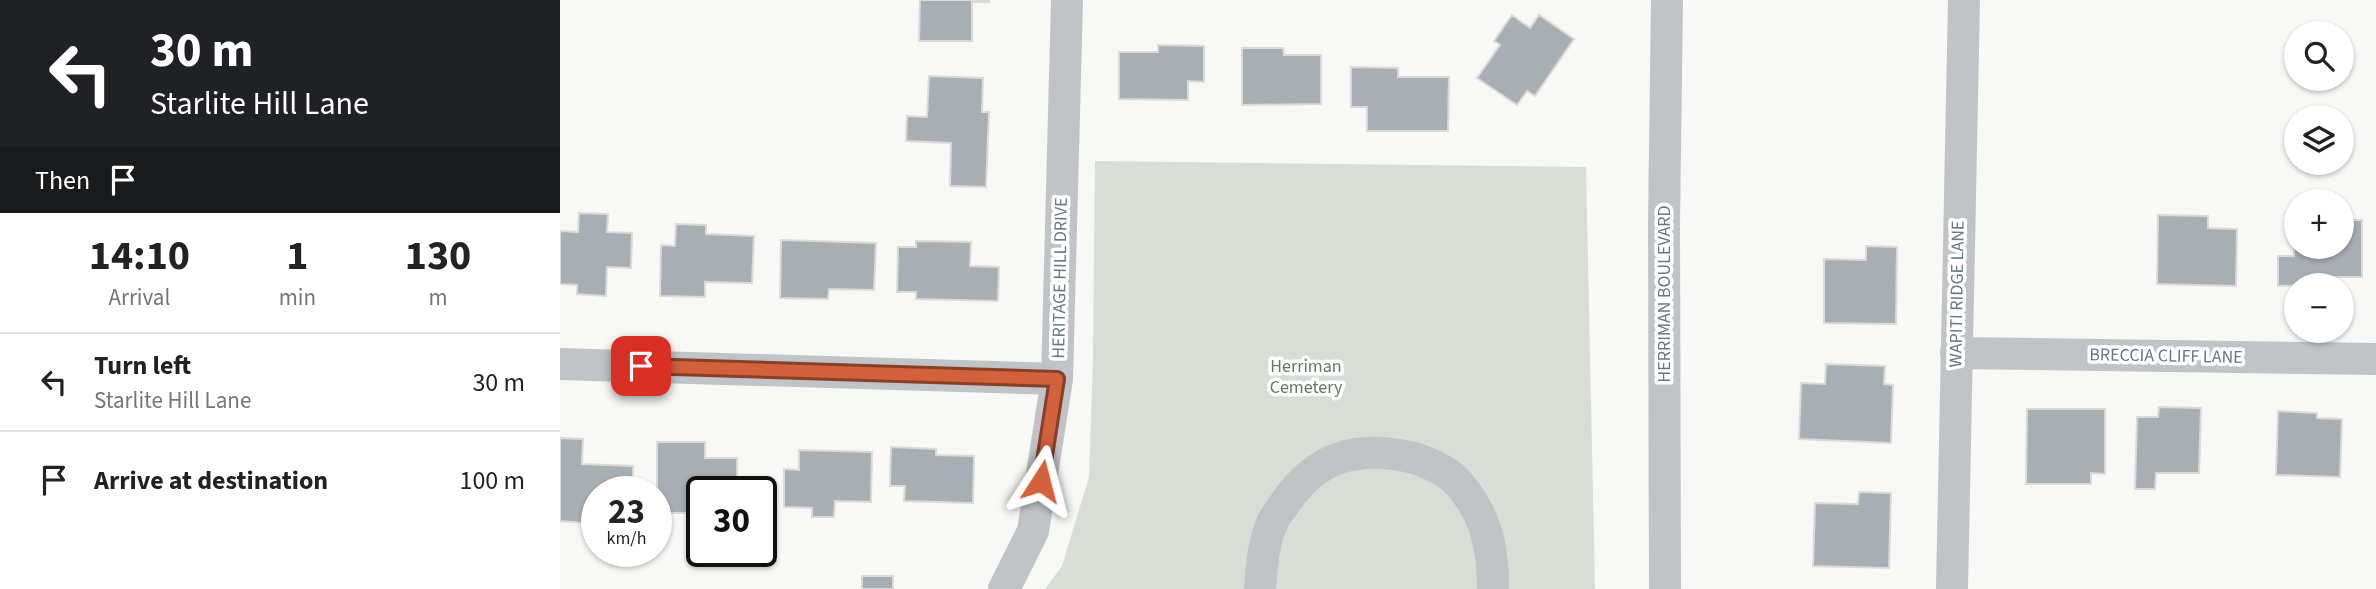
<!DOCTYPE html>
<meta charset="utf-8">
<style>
body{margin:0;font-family:"Source Sans 3",sans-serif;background:#f6f6f6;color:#222;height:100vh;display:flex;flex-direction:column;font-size:26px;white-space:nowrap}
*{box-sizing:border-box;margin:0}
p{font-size:23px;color:#767676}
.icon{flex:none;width:38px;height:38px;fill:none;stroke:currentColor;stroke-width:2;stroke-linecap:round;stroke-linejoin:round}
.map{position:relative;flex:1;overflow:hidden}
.panel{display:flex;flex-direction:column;background:#fff;width:560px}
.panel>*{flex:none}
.top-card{background:#202124;color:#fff;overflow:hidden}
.fabs{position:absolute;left:1724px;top:21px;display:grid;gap:14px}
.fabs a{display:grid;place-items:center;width:70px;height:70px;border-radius:50%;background:#fff;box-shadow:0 2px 5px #0004;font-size:35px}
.speed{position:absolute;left:21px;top:476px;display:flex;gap:14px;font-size:35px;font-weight:700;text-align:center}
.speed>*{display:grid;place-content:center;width:91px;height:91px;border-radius:50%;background:#fff;box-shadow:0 2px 5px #0004;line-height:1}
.speed small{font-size:18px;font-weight:400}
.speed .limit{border:4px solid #111;border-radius:10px;background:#fff;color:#111}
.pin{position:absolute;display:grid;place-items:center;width:60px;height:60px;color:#fff;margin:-30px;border-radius:14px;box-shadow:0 4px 10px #0006}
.me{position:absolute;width:77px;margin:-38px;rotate:9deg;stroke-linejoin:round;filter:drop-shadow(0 0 5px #0008)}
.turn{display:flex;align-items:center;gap:24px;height:147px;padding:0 35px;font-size:32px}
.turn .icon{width:91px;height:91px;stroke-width:2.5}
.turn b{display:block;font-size:49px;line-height:60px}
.then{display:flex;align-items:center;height:66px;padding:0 35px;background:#0003;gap:14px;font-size:26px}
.eta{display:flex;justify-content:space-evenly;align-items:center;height:119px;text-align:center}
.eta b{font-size:42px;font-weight:700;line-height:49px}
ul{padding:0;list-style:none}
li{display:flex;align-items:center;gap:21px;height:98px;padding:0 35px;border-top:2px solid #e0e0e0}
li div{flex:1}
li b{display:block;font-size:26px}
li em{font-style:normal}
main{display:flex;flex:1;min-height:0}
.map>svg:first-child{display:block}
.green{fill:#d8ddd6}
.building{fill:#a8afb4;stroke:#dadad8;stroke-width:2}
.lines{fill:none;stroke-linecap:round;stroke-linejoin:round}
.minor{stroke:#c0c4c7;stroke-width:32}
.route-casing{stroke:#883f27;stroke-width:18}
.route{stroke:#d2613c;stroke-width:12}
.labels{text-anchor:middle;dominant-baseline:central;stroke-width:7;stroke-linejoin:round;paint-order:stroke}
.street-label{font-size:18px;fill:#6a7884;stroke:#fff}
.park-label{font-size:18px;fill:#677765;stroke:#fff}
</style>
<main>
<section class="panel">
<div class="top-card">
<div class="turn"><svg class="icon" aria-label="left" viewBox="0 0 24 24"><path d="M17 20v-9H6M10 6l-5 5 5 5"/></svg><div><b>30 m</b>Starlite Hill Lane</div></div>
<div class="then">Then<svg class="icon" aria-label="arrive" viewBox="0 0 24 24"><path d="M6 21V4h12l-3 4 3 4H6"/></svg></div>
</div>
<div class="eta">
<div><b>14:10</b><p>Arrival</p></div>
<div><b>1</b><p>min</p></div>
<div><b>130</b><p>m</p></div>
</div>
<ul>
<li><svg class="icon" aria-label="left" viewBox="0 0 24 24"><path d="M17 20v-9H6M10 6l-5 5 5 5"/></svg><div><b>Turn left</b><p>Starlite Hill Lane</p></div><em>30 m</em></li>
<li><svg class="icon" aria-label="arrive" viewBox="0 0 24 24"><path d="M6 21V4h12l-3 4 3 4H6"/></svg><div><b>Arrive at destination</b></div><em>100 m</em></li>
</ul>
</section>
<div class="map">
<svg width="1816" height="589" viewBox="0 0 1816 589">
<rect width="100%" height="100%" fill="#f8f8f6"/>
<!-- green -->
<path class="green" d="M535,161L1026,167L1035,589H485L502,566L529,477L533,358Z"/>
<!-- building -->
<path class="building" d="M360,0H429V2H412V41H359Z
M952,15L970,28L979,15L1014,39L975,96L967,91L957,105L917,78L940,45L934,41Z
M598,45L644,46V82L628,81V100L559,99V52H598Z
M682,48H723L724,55H761V104L682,105Z
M791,67L838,68V77H889L888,131H807V107H791Z
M369,76L423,78L422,112H429L426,187L390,186L391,143L346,141L347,116L367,117Z
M1735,210L1736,247H1782V210H1786V220H1802V277H1761V285L1718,286V256H1734Z
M19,213L48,214L47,232L72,233L71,268L47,267L46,296L17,294V285L0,284V231L18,232Z
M1598,215L1648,216V228L1677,229L1676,286L1597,284Z
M116,224L146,225V234L194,236L192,283L145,282V297L100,296L101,245L115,246Z
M221,240L316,243L314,290L269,289L268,299L220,298Z
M356,241L411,242L410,266L439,267L438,301L356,299V292H337L338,247H356Z
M1306,246L1337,247L1336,324L1264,323V259L1306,260Z
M1266,364L1325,366L1324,384L1333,385L1331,443L1239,439L1241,383L1265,384Z
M1599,407L1641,408L1639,473H1596L1595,489H1575L1577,417H1598Z
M1467,409H1545V474L1531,473V484H1466Z
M1718,411L1757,413V418L1782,419L1780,477L1716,475Z
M0,438L23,439L22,464L73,466V492H37V524L0,521Z
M97,442H145V458H177V492H142V513H97Z
M331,447L376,449V455L414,456L413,503L344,501L345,486H330Z
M239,450L312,452L311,502L275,501L274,517H252V508L224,507V469L239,470Z
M1299,492L1331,493L1329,568L1253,566L1255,503L1298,504Z
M302,576H333V589H302Z"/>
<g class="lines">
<!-- minor -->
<path class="minor" d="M1396,353L1816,359
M0,364L497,379
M444,589L473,531L497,379L507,0
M700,589C702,566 703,542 713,521C716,515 721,509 725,503C756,457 796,445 850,457C866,461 889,471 900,485C927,517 933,549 933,589
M1105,589L1104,225L1107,0
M1392,589L1404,0"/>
</g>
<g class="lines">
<defs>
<path id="route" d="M81,366L497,379L481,481"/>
</defs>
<!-- route casing -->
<use href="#route" class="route-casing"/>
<!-- route -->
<use href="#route" class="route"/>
</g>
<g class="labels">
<!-- street labels -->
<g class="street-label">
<text transform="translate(500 278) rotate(-89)">HERITAGE HILL DRIVE</text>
<text transform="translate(1104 294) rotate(-90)">HERRIMAN BOULEVARD</text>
<text transform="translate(1397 294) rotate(-89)">WAPITI RIDGE LANE</text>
<text transform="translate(1606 356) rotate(1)">BRECCIA CLIFF LANE</text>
</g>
<!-- park labels -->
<g class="park-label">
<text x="746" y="366">Herriman<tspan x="746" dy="21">Cemetery</tspan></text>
</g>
</g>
</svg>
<div class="fabs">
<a><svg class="icon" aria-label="search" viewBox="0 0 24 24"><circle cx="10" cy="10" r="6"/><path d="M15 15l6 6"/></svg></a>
<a><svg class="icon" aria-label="layers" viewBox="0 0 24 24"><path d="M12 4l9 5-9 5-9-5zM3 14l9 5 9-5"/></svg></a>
<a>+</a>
<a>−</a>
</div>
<div class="speed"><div>23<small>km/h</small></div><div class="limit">30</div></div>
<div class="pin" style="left:81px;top:366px;background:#d93025"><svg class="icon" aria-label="arrive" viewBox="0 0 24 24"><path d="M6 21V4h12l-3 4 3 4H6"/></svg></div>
<svg class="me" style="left:481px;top:481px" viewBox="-20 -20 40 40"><path d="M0-17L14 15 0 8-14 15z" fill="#d2613c" stroke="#fff" stroke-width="4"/></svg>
</div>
</main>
